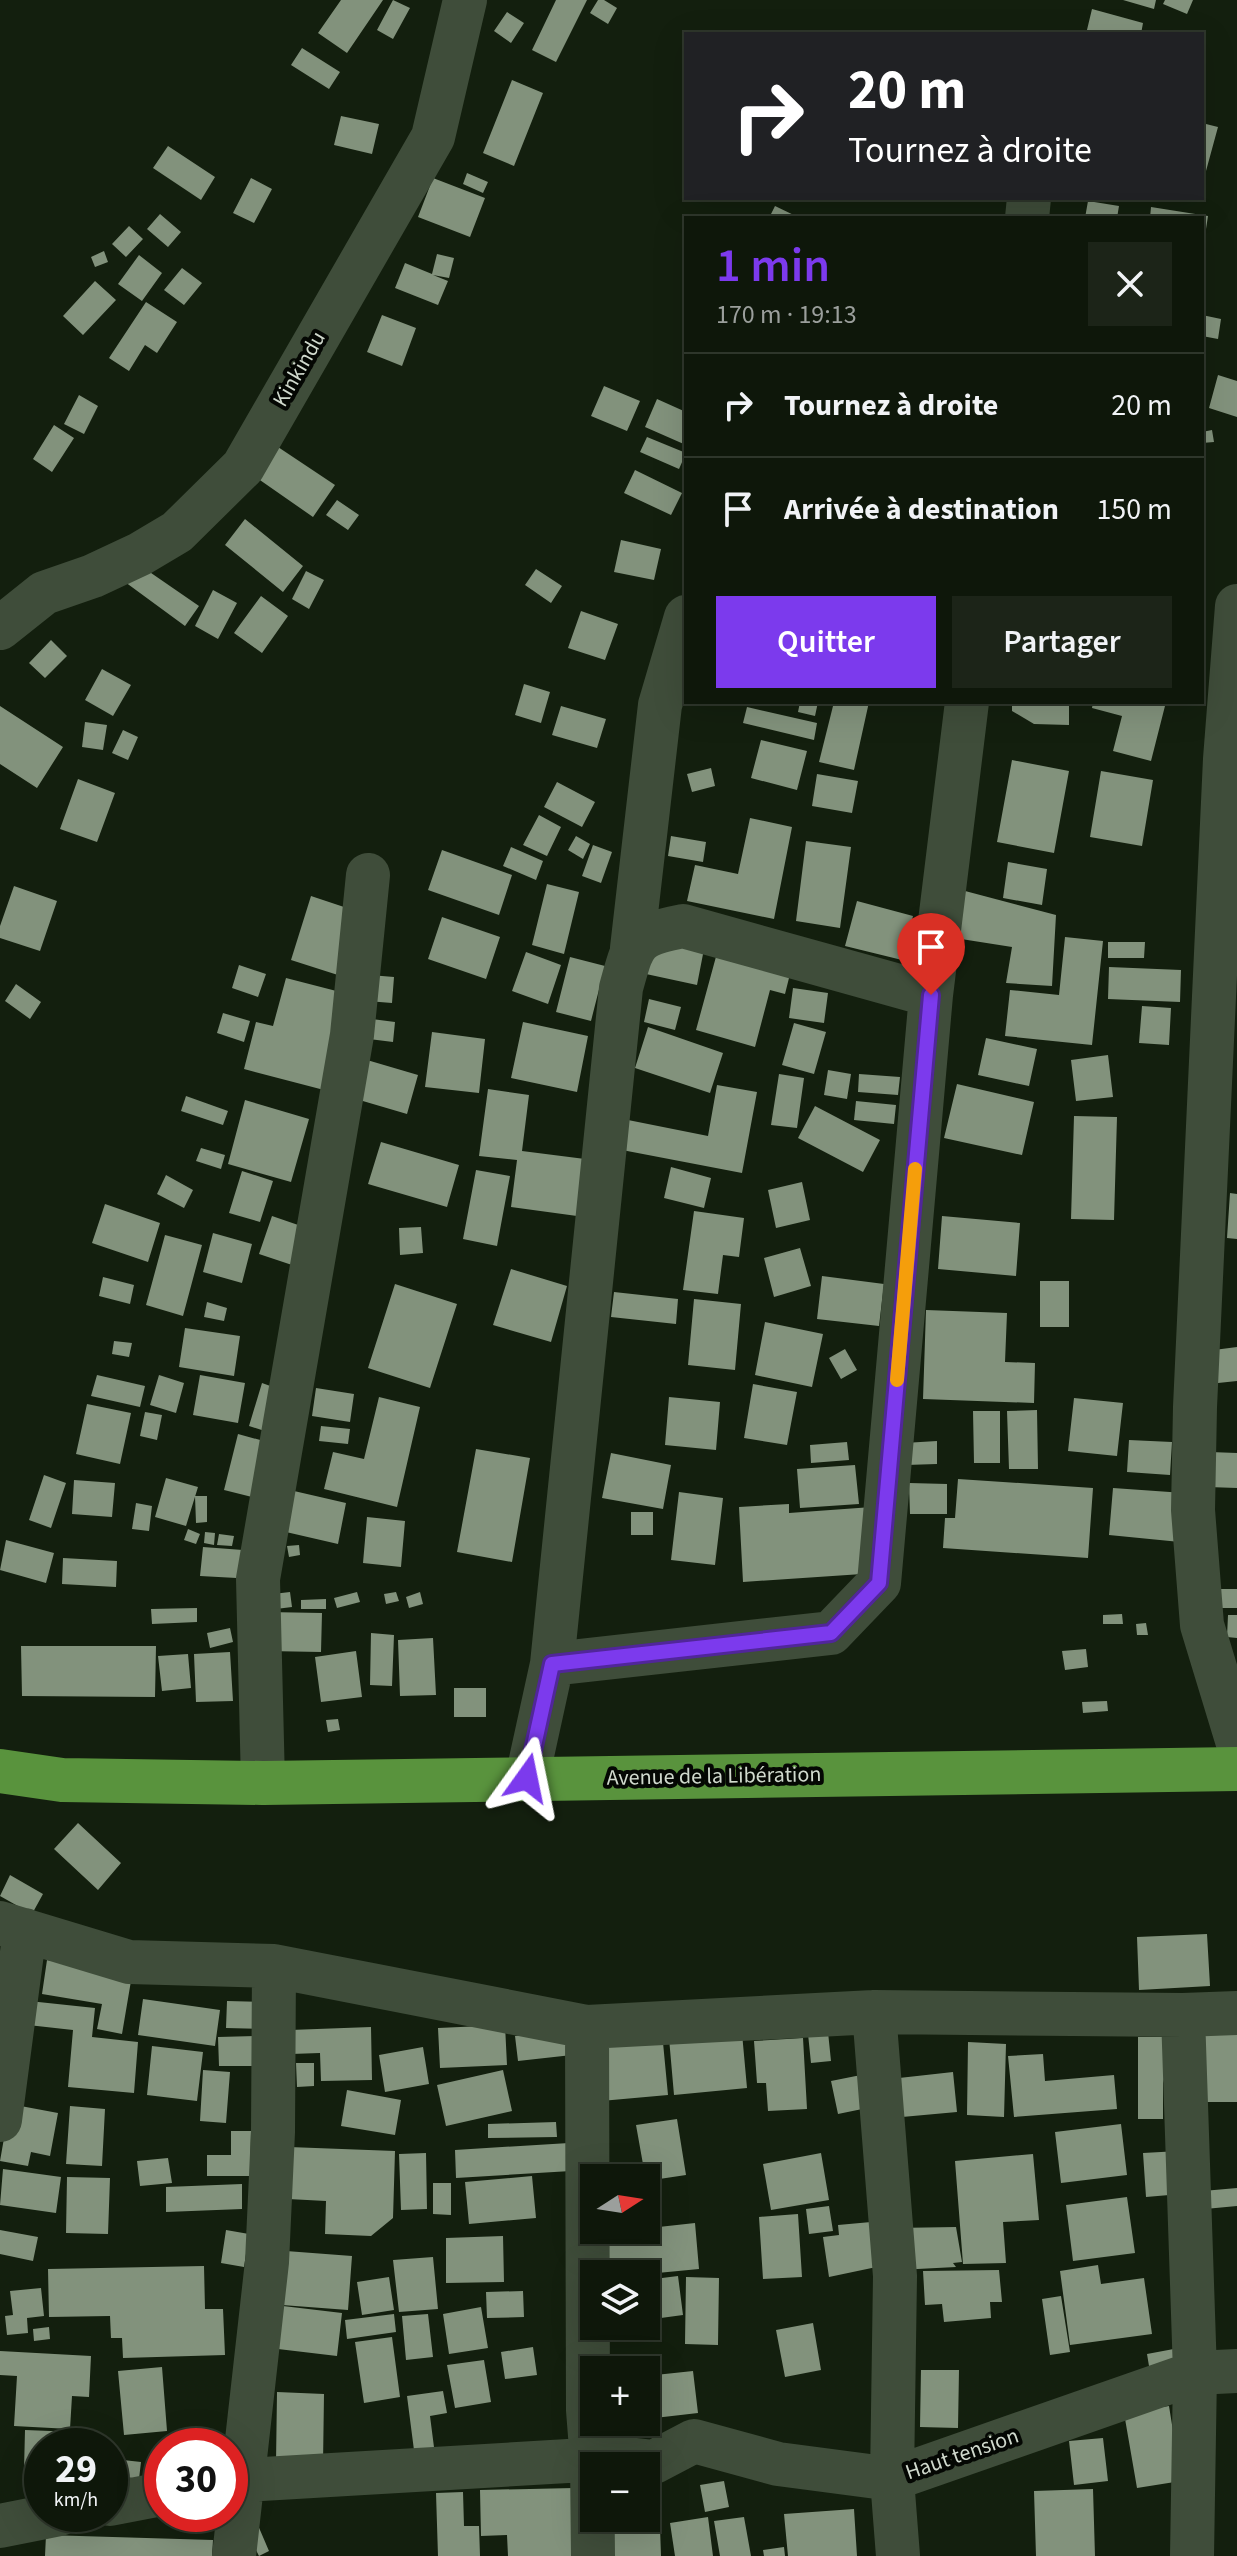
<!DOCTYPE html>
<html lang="fr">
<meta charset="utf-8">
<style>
body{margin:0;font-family:"Source Sans 3",sans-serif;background:#1c2418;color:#f1f3f6;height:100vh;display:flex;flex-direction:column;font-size:30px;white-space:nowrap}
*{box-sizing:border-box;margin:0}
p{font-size:26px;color:#9b9f9c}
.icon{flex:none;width:44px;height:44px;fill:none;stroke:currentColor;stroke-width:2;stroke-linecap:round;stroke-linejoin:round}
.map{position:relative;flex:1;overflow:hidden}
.details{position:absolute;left:684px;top:216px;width:520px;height:488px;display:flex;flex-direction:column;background:#0e170a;border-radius:0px;box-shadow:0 8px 32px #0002,0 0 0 2px #2e362b}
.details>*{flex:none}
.top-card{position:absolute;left:684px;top:32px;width:520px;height:168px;border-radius:0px;box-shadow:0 8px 32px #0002,0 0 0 2px #2e362b;background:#202124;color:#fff;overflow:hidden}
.needle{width:52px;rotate:78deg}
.buttons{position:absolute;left:580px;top:2164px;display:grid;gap:16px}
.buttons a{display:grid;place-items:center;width:80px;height:80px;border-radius:0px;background:#0e170a;box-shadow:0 8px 32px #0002,0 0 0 2px #2e362b;font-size:40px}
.speed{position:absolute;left:24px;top:2428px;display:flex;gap:16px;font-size:40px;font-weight:700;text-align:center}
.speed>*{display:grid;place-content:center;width:104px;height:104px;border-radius:50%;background:#0e170a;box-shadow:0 8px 32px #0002,0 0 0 2px #2e362b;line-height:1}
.speed small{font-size:20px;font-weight:400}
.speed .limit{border:12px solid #d22;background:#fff;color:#111}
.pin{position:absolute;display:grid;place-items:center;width:68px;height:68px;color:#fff;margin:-82px -34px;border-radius:50% 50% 50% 0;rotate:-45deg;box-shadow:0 0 8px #0007}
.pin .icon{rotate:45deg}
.me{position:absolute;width:88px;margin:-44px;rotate:12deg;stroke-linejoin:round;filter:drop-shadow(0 0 6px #0008)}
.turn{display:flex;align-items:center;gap:28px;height:168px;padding:0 32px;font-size:36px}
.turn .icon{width:104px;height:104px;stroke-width:2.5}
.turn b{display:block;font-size:56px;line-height:68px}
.round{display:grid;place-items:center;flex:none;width:84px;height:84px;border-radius:0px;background:#1c2418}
.head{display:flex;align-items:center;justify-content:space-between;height:136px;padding:0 32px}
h1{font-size:48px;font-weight:600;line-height:60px;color:#7c3aed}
.primary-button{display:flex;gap:16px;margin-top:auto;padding:16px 32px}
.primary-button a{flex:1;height:92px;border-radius:0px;background:#7c3aed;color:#fff;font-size:32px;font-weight:600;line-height:92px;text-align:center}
.primary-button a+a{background:#1c2418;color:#f1f3f6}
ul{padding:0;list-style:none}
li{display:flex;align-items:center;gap:24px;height:104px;padding:0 32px;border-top:2px solid #2e362b}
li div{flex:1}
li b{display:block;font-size:30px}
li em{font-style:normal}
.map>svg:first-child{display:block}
.building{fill:#82927c}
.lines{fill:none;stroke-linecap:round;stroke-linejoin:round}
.minor{stroke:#3f4d3a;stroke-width:44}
.highway{stroke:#59933d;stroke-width:44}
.route-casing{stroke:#51269a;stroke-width:20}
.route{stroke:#7c3aed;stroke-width:14}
.slow{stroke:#f59e0b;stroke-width:14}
.labels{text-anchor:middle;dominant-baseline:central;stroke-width:8;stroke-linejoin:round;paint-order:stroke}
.street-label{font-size:22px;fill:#d0d9cd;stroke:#040703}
</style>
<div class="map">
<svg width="1237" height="2556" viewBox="0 0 1237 2556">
<rect width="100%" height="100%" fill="#131f0e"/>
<!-- building -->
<path class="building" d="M341,0H383L347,53L318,33Z
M393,0L410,8L393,39L377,30Z
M556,0H587L556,62L532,50Z
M598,0H604L617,8L608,24L590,13Z
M1123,0H1156L1154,9Z
M1165,0H1193L1187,14L1163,4Z
M1092,9L1143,23L1141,34H1086Z
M507,12L524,23L511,43L494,31Z
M302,48L340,72L329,89L291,65Z
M512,80L543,93L514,166L483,153Z
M341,116L379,124L372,154L334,145Z
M1202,123L1218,127L1203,182H1202Z
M168,146L215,177L201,200L153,168Z
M467,173L488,182L483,193L463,184Z
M251,178L272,189L254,223L233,213Z
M433,178L485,198L470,237L418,217Z
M1088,201L1119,206L1117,218H1085Z
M775,206L800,218H769Z
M1151,207L1208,216L1204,242L1202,218H1150Z
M160,214L181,232L168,247L147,229Z
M129,226L143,239L126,257L112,244Z
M104,251L108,262L95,267L91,257Z
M437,254L454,258L449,278L433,275L448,281L438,305L395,288L405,263L432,274Z
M139,255L162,273L142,301L118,284Z
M182,268L202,283L184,305L164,290Z
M95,281L116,300L83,335L63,316Z
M146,302L177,322L157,353L145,345L129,371L109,358Z
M382,315L416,328L402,366L367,352Z
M1202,315L1221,319L1218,339L1202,336Z
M1218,375L1237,381V417L1209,408Z
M604,386L640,401L627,431L591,416Z
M79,395L98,406L84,434L64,424Z
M657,399L686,412V445L645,427Z
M54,425L74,438L52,472L33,459Z
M1212,430L1214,442L1202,443V432Z
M647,437L686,453L679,469L640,452Z
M278,447L335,485L313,517L257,478Z
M635,470L682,493L671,515L624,493Z
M337,500L359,515L348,530L326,515Z
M245,519L303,566L283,592L225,545Z
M621,540L661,549L654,580L614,572Z
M138,564L199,606L185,626L125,582Z
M536,569L562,586L551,603L525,585Z
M306,571L324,580L309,609L292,599Z
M213,590L237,603L218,639L195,626Z
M261,596L288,616L262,653L234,633Z
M581,611L618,624L605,660L568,648Z
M51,640L67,656L45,678L29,663Z
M102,669L131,685L113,716L85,700Z
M524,684L550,692L541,723L515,715Z
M800,702H818L815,716L798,712Z
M834,702H869L854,770L819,762Z
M1012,702H1069V725L1034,724L1012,711Z
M1093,702H1166L1151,761L1113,751L1122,716L1092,708Z
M0,706L63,747L37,788L0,764Z
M561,706L606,719L597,748L552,735Z
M747,707L817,723L814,740L743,723Z
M85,722L107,725L103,750L82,747Z
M123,730L138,737L128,760L112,753Z
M761,740L807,751L797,790L751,778Z
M1012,760L1069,771L1054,853L997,842Z
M711,768L715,786L692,792L687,774Z
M1101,771L1153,780L1142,846L1090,837Z
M817,774L858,781L852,813L812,806Z
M78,779L115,793L97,842L60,829Z
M557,782L595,802L582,827L544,807Z
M539,815L561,827L547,856L523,845Z
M750,818L792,827L774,919L687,901L695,865L738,874Z
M576,836L590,844L583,859L568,850Z
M671,836L706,842L703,862L668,856Z
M806,841L851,847L840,928L796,921Z
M593,845L612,852L601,883L582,876Z
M511,847L543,861L536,880L503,866Z
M442,850L512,875L499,915L428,890Z
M1008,862L1047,869L1042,905L1003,898Z
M547,884L579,892L564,954L532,945Z
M14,886L57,901L40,951L0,938V926Z
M950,887L1056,915L1052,986L1006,983L1012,947L942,936Z
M311,896L362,913L341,976L291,960Z
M857,901L913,916L902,960L845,946Z
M442,917L500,937L486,979L428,959Z
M1065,937L1103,941L1092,1045L1005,1036L1010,990L1059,995Z
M653,938L704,949L697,985L646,974Z
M720,942L793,962L785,994L770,990L755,1047L696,1030Z
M1108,942H1145L1144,958H1108Z
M526,952L561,965L548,1004L512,991Z
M570,957L605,966L591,1021L556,1012Z
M239,965L266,974L258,997L232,988Z
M1109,967L1181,970L1180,1002L1108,999Z
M370,975L394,977L392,1003L367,1001Z
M286,978L348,994L324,1090L244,1069L256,1022L273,1026Z
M16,984L41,1002L30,1019L5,1001Z
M793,988L828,993L824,1023L789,1018Z
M649,999L681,1007L675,1030L644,1022Z
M1142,1006L1171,1008L1169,1045L1139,1043Z
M223,1013L250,1021L244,1042L217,1033Z
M364,1018L395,1022L393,1042L361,1038Z
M523,1022L588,1036L577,1092L511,1078Z
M794,1023L826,1032L814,1074L782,1065Z
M648,1027L723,1053L710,1093L635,1068Z
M432,1032L485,1039L479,1093L425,1087Z
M986,1038L1037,1049L1029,1086L978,1075Z
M1108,1055L1113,1097L1076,1101L1071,1060Z
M367,1060L418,1075L407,1114L356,1099Z
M828,1070L851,1074L847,1099L824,1095Z
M779,1074L804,1078L797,1128L771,1125Z
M859,1074L900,1077L898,1095L858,1092Z
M957,1084L1034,1102L1022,1155L944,1138Z
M717,1085L757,1092L742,1173L622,1150L628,1120L708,1136Z
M488,1089L529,1095L522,1151L585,1159L577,1216L511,1207L517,1160L479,1156Z
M186,1096L228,1111L223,1125L181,1111Z
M245,1100L309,1119L291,1182L228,1164Z
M856,1101L896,1105L894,1124L854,1120Z
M815,1106L880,1140L863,1172L798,1138Z
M1074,1116L1117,1117L1114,1220L1071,1219Z
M381,1142L459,1165L447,1207L368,1184Z
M201,1148L225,1155L221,1169L196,1161Z
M671,1167L711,1178L704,1208L664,1198Z
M476,1170L510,1176L497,1246L463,1239Z
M242,1171L273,1181L260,1222L229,1213Z
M166,1175L193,1190L184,1208L157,1194Z
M802,1182L810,1220L776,1228L768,1190Z
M1230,1193L1237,1194V1239L1227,1238Z
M105,1204L160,1223L148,1262L92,1243Z
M694,1211L744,1218L739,1257L723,1255L718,1294L683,1290Z
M272,1216L304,1227L292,1265L259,1254Z
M942,1216L1020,1223L1016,1276L938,1269Z
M421,1227L423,1253L400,1255L399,1228Z
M213,1233L252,1244L242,1283L203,1272Z
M165,1235L202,1245L183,1316L146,1305Z
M800,1248L811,1286L774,1297L764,1258Z
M511,1269L567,1286L551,1342L493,1325Z
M822,1276L884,1284L879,1326L817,1319Z
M103,1277L134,1285L130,1304L99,1296Z
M1040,1281H1069V1327H1040Z
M395,1284L457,1304L430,1388L368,1368Z
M614,1292L678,1299L676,1324L611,1317Z
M694,1299L741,1304L735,1370L688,1365Z
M207,1302L227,1308L224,1321L204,1317Z
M926,1310L1007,1313L1005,1362L1035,1363L1034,1403L923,1399Z
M765,1322L823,1334L812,1387L755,1375Z
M185,1328L240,1336L234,1376L179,1367Z
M114,1341L132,1343L129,1357L112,1354Z
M1237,1347V1381L1218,1383L1214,1350Z
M845,1349L857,1370L841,1379L829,1358Z
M97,1375L145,1386L140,1407L91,1396Z
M159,1375L184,1383L176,1413L150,1405Z
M200,1375L245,1383L238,1423L193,1415Z
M262,1383L287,1392L274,1434L249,1426Z
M753,1384L797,1392L787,1445L744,1438Z
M316,1388L354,1394L350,1422L312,1416Z
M379,1397L420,1407L397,1507L324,1489L333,1452L364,1459Z
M669,1397L720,1402L716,1450L665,1445Z
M1074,1398L1123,1403L1117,1456L1068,1451Z
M87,1404L131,1413L120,1464L76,1454Z
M1037,1410L1038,1469H1009L1007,1411Z
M973,1411H1000V1463H974Z
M145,1412L162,1415L157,1440L140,1436Z
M321,1426L350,1429L348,1444L319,1441Z
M238,1434L271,1443L256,1498L224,1490Z
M1129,1440L1172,1442L1170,1475L1127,1472Z
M937,1441V1464L906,1465L904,1443Z
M847,1442L849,1460L811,1463L810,1445Z
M476,1449L530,1458L512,1562L457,1552Z
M1210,1452L1237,1453V1488L1208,1487Z
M611,1453L671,1465L663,1509L602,1498Z
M855,1465L859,1504L800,1508L797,1469Z
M44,1475L66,1483L51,1528L29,1520Z
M166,1478L198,1487L186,1526L155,1517Z
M958,1479L1093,1488L1088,1558L943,1548L945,1518H955Z
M74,1480L115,1483L112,1517L72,1514Z
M909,1483L947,1484V1514H910Z
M1113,1488L1184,1493L1180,1542L1109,1535Z
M294,1491L346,1503L338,1544L286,1532Z
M679,1492L723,1498L715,1565L671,1560Z
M195,1496H207V1522L196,1523Z
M136,1503L152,1506L149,1531L132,1529Z
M789,1504V1513L872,1507L877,1573L743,1582L739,1507Z
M631,1512H653V1535H631Z
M367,1517L405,1521L401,1567L363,1563Z
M188,1529L200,1534L196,1544L184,1540Z
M205,1532L215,1533L214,1545L204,1543Z
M219,1534L234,1536L232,1546L217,1545Z
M6,1540L54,1553L46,1583L0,1570Z
M299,1545L300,1555L289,1557L287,1546Z
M203,1547L257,1551L255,1579L200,1576Z
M63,1558L117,1561L116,1587L62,1584Z
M1216,1589H1237V1608H1216Z
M290,1592L292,1607L276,1609L273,1594Z
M357,1592L360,1602L337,1608L334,1598Z
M396,1592L399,1601L386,1604L384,1594Z
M420,1592L423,1604L409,1608L406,1597Z
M326,1599V1609H301V1600Z
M197,1608V1622L152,1624L151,1609Z
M267,1612L322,1613L321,1652L267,1651Z
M1122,1614L1123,1624H1103V1615Z
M1228,1615H1237V1638L1227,1637Z
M1146,1623L1148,1635H1137L1136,1624Z
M230,1628L233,1642L210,1648L207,1633Z
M371,1633L394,1635L392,1686L370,1685Z
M433,1638L436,1695L400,1696L398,1640Z
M21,1646H156L155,1697L22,1696Z
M1086,1649L1088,1667L1065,1670L1062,1651Z
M356,1651L362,1697L321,1702L315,1657Z
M230,1652L233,1701L196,1702L194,1654Z
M188,1654L191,1688L162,1691L158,1656Z
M454,1688H486V1717H454Z
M1107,1701L1108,1711L1083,1713L1082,1702Z
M338,1719L340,1730L328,1732L326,1720Z
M78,1823L121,1863L98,1890L54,1849Z
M10,1875L43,1894L32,1914L0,1896Z
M1207,1934L1210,1986L1139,1990L1137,1937Z
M47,1960L132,1975L122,2034L97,2029L102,2004L42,1994Z
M143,1999L220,2010L215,2046L138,2035Z
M29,2001L95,2008L92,2037L138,2042L134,2093L68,2087L73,2030L28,2025Z
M227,2001L265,2002V2029L226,2028Z
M505,2025L507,2065L440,2068L438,2028Z
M371,2027L372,2080L321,2081L320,2053L291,2054L290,2030Z
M570,2030L572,2055L518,2061L515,2036Z
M662,2032L668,2095L601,2101L596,2038Z
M828,2032L831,2061L811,2063L808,2034Z
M1237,2032V2102H1205L1203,2033Z
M742,2033L747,2088L674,2095L669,2038Z
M255,2036L256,2066H219L218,2037Z
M1138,2037H1175L1163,2083V2119H1138Z
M803,2038L807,2109L768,2111L766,2083H757L754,2041Z
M968,2042L1006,2044L1004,2117L967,2115Z
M152,2046L203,2052L197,2101L147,2095Z
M423,2047L429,2084L385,2092L379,2055Z
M1043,2054L1045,2081L1114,2075L1117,2109L1014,2117L1008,2056Z
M296,2063H314V2086L297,2087Z
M203,2070L230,2072L226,2123L200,2121Z
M503,2070L512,2111L446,2126L437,2085Z
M953,2072L957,2112L902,2117L899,2078Z
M866,2074L872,2107L838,2114L831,2081Z
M347,2090L401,2100L395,2135L341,2126Z
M10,2104L58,2113L50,2156L31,2152L28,2166L0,2161Z
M70,2106L105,2109L102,2166L66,2164Z
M677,2119L686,2175L646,2181L636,2125Z
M556,2122L557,2137L488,2138V2124Z
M1121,2124L1127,2175L1061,2183L1055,2132Z
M231,2131H251L250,2176H207V2155H231Z
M569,2143L571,2171L456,2178L455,2150Z
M289,2147L395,2151L393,2218L371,2236L325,2234L326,2201L288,2199Z
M1179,2151L1181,2194L1146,2197L1143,2153Z
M426,2153L427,2209L401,2210L399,2154Z
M821,2153L829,2200L771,2210L763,2164Z
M1033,2154L1039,2220L1003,2222L1006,2263L963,2264L955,2161Z
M168,2158L172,2183L140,2186L137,2161Z
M3,2169L61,2177L56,2213L0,2205Z
M532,2176L536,2218L469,2224L465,2182Z
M67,2177L110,2178L108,2234L66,2233Z
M433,2183H451V2215L433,2214Z
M242,2184V2209L166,2212V2187Z
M1237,2188V2206L1205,2209L1203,2191Z
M1127,2197L1135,2253L1073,2261L1066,2205Z
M829,2206L833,2231L809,2234L806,2209Z
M798,2214L802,2277L763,2279L759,2217Z
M882,2221L886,2265L829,2277L823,2237L839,2235L838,2225Z
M695,2223L699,2269L647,2274H609L604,2233Z
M956,2227L962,2262L953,2263L956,2267L898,2270L895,2228Z
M0,2230L38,2237L33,2261L0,2254Z
M226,2230L249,2234L244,2267L221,2263Z
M503,2236L504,2282L446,2283V2238Z
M286,2251L352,2256L348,2310L282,2305Z
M433,2257L438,2309L399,2312L393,2260Z
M1098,2265L1101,2284L1144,2278L1152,2334L1070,2345L1060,2271Z
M204,2266L205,2309H223L225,2355L123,2358L122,2338H111L110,2316L49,2317L48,2269Z
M999,2270L1002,2302H990L991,2318L944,2322L942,2304L925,2305L923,2271Z
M678,2276L683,2315L646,2320V2280Z
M389,2277L394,2310L362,2315L357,2282Z
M686,2277L719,2278L718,2345L685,2344Z
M41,2288L44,2316L27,2318L28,2333L7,2335L5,2316L13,2315L10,2291Z
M523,2291L524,2317L487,2318L486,2292Z
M1061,2296L1070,2352L1050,2355L1042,2299Z
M283,2306L342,2313L337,2356L278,2349Z
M481,2307L488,2348L449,2354L443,2314Z
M394,2314L396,2332L347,2339L345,2320Z
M428,2314L433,2357L406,2360L402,2316Z
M813,2323L821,2370L785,2377L776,2330Z
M49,2327L50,2339L34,2341L33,2329Z
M392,2337L400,2397L364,2403L355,2342Z
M533,2347L537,2375L505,2379L501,2352Z
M1179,2348L1183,2365L1150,2372L1147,2354Z
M0,2351L91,2356L89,2397L72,2396L70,2429L14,2426L17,2376L0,2375Z
M484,2360L491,2402L455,2408L447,2365Z
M162,2367L167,2431L124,2435L118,2371Z
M921,2370H959L958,2428L920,2427Z
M693,2371L698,2413L646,2419V2376Z
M443,2391L447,2413L430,2416L435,2455L415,2458L407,2396Z
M277,2392L324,2394L323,2464L276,2463Z
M1169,2406L1181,2481L1137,2488L1124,2413Z
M25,2430L76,2432V2446H42V2470H24Z
M1103,2438L1108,2481L1074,2485L1069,2441Z
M114,2459L141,2462L139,2479L112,2475Z
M724,2481L729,2507L705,2512L700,2485Z
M574,2488L576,2556H508L507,2535L481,2536L480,2490Z
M1093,2489L1095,2556H1036L1034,2491Z
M463,2492L464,2526H479L480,2556H438L436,2493Z
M646,2498H659L661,2556H608L606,2518H646Z
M854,2509L857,2556H788L784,2514Z
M708,2517L713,2556H675L670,2523Z
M744,2517L751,2556H720L714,2521Z
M257,2523L269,2551L259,2556L245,2528Z
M46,2535L213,2540L212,2556H45Z
M784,2547L785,2556H764L763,2550Z"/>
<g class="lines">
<!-- minor -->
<path class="minor" d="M1027,218L1029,198
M1237,606L1225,759L1195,1407L1193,1510L1202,1625L1237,1740
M0,628L44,593L93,576L140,554L177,532L243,467L433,137L465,0
M632,948L660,705L686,617
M552,1664L831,1633L879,1583L931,995L967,702
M527,1778L552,1664L621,988C634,941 633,936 683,926L931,995
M263,1783L258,1579L352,1035L368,875
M0,1923L129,1962L274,1966L587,2027L874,2012L1183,2015L1237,2013
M874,2012L895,2276L892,2479L898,2556
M1183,2015L1195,2373L1192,2556
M587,2027L588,2410L592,2461L593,2556
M0,2120L25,1930
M230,2481L619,2458L654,2462L694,2441L778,2464L892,2479L1195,2373L1237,2371
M110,2504L162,2494
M0,2526L60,2514
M234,2556L267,2262L273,2132L274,1966"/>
<!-- highway -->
<path class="highway" d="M0,1771L62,1780L263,1783L1237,1769"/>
</g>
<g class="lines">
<defs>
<path id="route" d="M527,1778L552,1664L831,1633L879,1583L931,995"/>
</defs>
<!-- route casing -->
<use href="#route" class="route-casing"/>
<!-- route -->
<use href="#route" class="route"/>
<!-- slow -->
<path class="slow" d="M897,1380L915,1169"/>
</g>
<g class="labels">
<!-- street labels -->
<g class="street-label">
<text transform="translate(299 369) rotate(-60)">Kinkindu</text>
<text transform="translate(714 1776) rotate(-1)">Avenue de la Libération</text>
<text transform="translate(962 2454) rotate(-19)">Haut tension</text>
</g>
</g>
</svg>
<div class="buttons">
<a><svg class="needle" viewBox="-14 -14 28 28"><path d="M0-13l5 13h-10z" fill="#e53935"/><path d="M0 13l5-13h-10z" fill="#9b9f9c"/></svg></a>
<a><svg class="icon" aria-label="layers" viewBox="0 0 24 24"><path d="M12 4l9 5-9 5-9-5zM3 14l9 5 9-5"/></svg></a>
<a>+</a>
<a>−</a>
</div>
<div class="speed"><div>29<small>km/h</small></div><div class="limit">30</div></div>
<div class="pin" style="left:931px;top:995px;background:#d93025"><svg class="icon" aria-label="arrive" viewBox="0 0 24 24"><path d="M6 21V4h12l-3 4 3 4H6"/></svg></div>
<svg class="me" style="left:527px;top:1778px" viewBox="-20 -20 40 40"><path d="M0-17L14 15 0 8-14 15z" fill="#7c3aed" stroke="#fff" stroke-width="4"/></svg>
<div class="top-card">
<div class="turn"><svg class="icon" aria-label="right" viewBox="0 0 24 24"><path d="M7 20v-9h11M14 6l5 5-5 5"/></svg><div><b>20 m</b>Tournez à droite</div></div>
</div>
<section class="details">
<div class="head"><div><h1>1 min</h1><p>170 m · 19:13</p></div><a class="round"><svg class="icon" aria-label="close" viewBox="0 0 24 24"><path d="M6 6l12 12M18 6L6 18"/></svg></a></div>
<ul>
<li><svg class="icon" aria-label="right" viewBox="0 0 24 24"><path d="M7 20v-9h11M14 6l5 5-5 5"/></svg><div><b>Tournez à droite</b></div><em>20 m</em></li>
<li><svg class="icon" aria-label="arrive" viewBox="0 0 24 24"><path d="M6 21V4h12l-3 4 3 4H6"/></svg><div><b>Arrivée à destination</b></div><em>150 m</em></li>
</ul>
<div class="primary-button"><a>Quitter</a><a>Partager</a></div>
</section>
</div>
